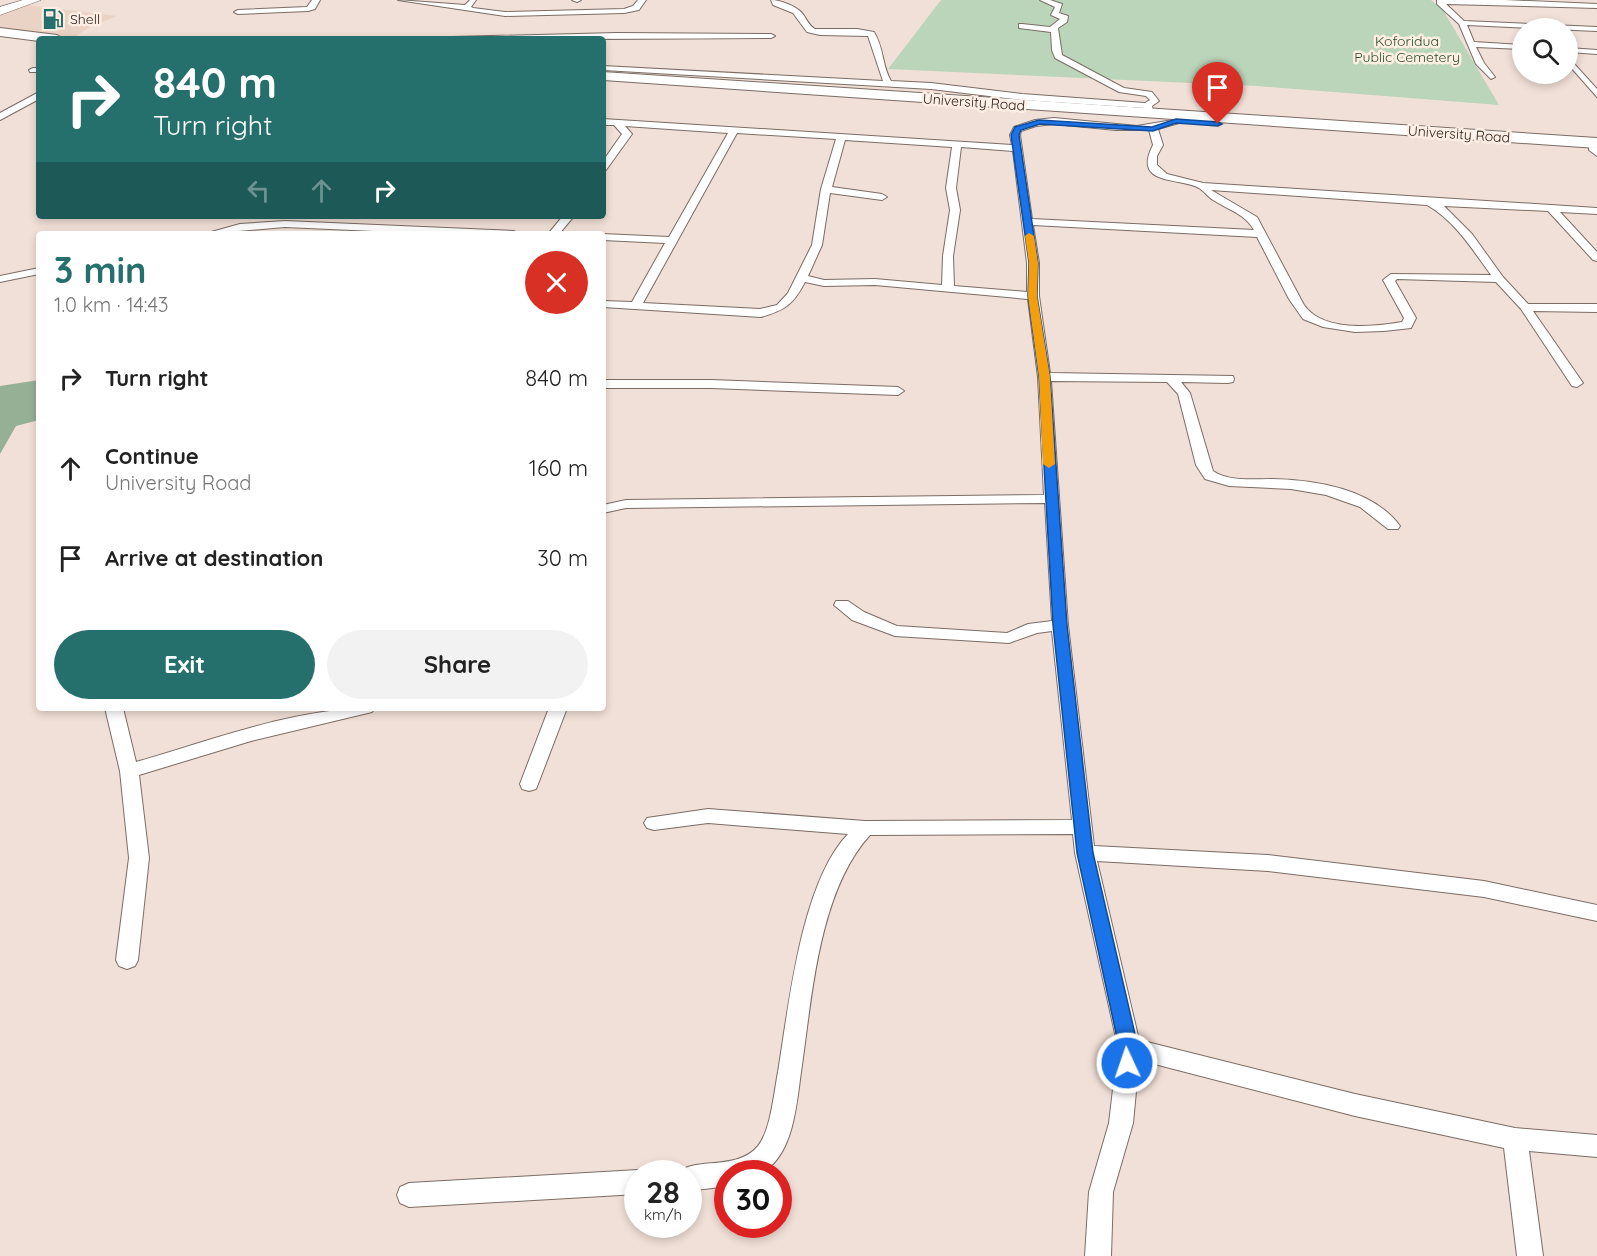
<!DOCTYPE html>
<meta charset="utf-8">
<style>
body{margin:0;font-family:Quicksand,sans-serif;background:#f2f2f2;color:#222;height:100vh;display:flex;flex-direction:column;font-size:22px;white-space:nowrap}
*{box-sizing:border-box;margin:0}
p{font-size:20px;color:#767676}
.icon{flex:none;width:33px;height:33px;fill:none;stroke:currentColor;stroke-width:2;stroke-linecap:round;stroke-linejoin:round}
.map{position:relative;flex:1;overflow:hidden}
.sheet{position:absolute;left:36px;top:231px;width:570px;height:480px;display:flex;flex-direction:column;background:#fff;border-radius:6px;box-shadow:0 3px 9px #0003}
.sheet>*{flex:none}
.banner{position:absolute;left:36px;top:36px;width:570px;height:183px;border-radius:6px;box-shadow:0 3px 9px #0003;background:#25706c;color:#fff;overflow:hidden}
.fabs{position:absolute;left:1512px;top:18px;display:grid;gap:12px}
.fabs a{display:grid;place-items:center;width:66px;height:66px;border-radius:50%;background:#fff;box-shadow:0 3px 9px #0003;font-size:30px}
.speed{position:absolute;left:624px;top:1160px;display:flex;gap:12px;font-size:30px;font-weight:700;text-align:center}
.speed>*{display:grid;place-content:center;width:78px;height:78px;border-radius:50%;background:#fff;box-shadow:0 3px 9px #0003;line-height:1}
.speed small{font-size:15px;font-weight:400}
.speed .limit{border:9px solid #d22;background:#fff;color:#111}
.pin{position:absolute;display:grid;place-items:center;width:51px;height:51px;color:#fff;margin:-62px -26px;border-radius:50% 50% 50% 0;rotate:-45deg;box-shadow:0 0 6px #0007}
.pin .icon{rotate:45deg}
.me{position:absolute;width:66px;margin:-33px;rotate:357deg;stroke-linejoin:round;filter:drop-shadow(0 0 4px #0008)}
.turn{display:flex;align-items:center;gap:21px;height:126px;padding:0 18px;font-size:27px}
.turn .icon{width:78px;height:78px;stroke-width:2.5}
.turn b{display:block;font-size:42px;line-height:51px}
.lanes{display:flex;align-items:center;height:57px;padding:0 18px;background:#0003;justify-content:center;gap:30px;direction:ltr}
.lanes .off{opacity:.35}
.round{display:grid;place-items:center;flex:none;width:63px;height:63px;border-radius:32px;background:#f2f2f2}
.head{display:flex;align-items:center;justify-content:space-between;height:102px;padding:0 18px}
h1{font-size:36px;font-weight:700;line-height:45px;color:#25706c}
.action{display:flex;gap:12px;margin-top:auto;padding:12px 18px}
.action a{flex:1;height:69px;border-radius:36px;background:#25706c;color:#fff;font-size:24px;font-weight:700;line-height:69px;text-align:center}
.action a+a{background:#f2f2f2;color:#222}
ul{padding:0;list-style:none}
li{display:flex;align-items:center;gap:18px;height:90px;padding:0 18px}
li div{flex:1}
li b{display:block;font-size:22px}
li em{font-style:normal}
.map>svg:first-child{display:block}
.built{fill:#ead2c4}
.green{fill:#bad5ba}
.forest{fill:#96b096}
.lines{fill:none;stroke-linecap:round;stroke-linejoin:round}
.minor-casing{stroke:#7b6c64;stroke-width:2}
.primary-casing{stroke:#7b6c64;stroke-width:1}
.trunk-casing{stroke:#7b6c64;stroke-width:2}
.minor{fill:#fff;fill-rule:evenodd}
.primary{fill:#fff;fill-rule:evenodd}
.trunk{fill:#fff;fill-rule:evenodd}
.route{fill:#1a73e8;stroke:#114b97;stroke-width:1.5}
.slow{fill:#f59e0b}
.labels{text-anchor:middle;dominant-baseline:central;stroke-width:5;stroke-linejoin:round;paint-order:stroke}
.far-poi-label{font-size:14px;fill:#231d1a;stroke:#ffeee4;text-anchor:start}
.far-park-label{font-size:14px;fill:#264f29;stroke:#ffeee4}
.far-street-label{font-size:14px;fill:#231d1a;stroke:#ffeee4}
</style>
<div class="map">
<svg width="1597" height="1256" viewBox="0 0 1597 1256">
<rect width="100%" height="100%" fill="#f1e0d7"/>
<!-- built -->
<path class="built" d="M27,5L117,16L88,28L73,38L0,28V14Z"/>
<!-- green -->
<path class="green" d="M941,0H1431L1443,10L1499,105L1257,86L888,69Z"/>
<!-- forest -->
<path class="forest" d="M39,380V420L16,426L0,454V386Z"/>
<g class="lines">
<defs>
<path id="minor" d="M312,0H320L315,9L308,11L238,14L234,12L238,10L307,7Z
M398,0L465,5L470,0H476L471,7L473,8L505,12L624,9L633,6L638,0H646L639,10L624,13L505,16Z
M572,0H581L577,2Z
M771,0C780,0 796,6 802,13C807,19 808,25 815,29H857L874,32C884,48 882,66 891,81L931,83L1022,94L1145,103L1150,100L1146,96L1119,92L1055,58L1052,50L1051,32L1019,28V24H1022L1050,27L1060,19L1051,15L1055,7L1040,0H1050L1062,4L1059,13L1068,16L1067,22L1058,28L1062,55L1124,88L1152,92L1159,101L1152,106L1153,111L1150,112L1145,108L1022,100L931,89L603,70V66L883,81L868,36L820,35L807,32L793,13L773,5Z
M1437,0H1505L1597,4V8L1446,4L1464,21L1597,27V31L1467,25L1474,42L1522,45V49L1476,47L1484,63L1495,77L1491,79L1476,64L1459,24L1437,4Z
M617,33L771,34L775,36L771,38C663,39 556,39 448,39L452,37Z
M1568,48L1597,50V54L1568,52Z
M1568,57L1597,89V97L1568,64Z
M33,68H39V72H30L29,70Z
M39,92V99L0,120V113Z
M1054,118L1137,126L1179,119V123L1158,129L1163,145L1157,156V165L1167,174L1203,183L1597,208V214L1560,212L1597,252V261L1593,260L1548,211L1444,206L1472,234L1503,277L1528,304H1597V312L1533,311L1583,383L1577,387L1572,386L1521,309L1496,282L1397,279L1395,281L1416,318L1411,328L1384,331L1355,332L1323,327L1303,319L1289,299L1257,237L1033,225L1039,263V296L1050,373L1233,376L1234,379L1233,382L1228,383L1181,382L1190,393L1213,471C1229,482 1254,479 1273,479C1316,480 1373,489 1400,526L1398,529H1388L1360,507L1326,495L1291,489L1229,486L1205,479L1196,465L1178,394L1167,382L1051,381L1068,625L1094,846L1268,855L1484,881L1597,905V921L1484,897L1268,871L1097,861L1139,1040L1355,1094L1515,1128L1597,1135V1157L1529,1151L1543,1256H1517L1504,1148L1355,1116L1139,1060L1133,1123L1113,1192L1111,1256H1085L1089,1192L1109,1123L1118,1047L1075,853L1073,834L870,835C818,892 812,998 801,1072C797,1101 794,1145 771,1166C759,1177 742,1173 728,1173V1186L688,1191V1173H678C695,1156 736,1172 758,1146C771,1130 774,1092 778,1072C789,1005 801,883 848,834L708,823L654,830L647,828L644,823L647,818L708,809L865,821L1072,820L1052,631L1037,633L1009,643L895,636L852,620L834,605L836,601H848L864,612L897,626L1007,633L1028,624L1052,621L1045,503L626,508L603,513V505L626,500L1044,495L1038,377L1028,299L875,285L824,286L805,282C793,305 785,310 761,317L603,307V301L632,302L665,243L603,240L602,234L669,237L728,133L625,126L632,134L606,170L603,171V161L622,134L614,125H603V119L1012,145L1010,135L1014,127L1035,120ZM1054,124L1116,130H1149L1153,145C1132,186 1178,177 1199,188C1204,191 1208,197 1213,200C1229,210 1245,214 1254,230L1032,219L1020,135L1021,131L1036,126ZM737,133L836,139L821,189L812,245L788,293L777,305L760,309L643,303ZM845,140L952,147L946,188L950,210L943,256L942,285L875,279L824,280L808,276L822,245L830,193L882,200L887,197L882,194L832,187ZM961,147L1013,151L1027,263V292L954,286L953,256L960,210L956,188ZM1211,190L1427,205C1455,221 1472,249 1491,275L1391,274L1383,280L1404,318L1402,322C1373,327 1323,332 1304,305L1257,217Z
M1589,146L1597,148V156L1589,150Z
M563,216H574L559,234H548Z
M285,221L514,231L519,234H441L285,227L204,234L240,224Z
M39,268V274L0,282V276Z
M603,380H711L898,387L904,391L898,395L711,388H603Z
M105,708H123L136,762C213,740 294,708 375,708L372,712L251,741L139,775L149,858L138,960L135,966L127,969L119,966L116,960L129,858L120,771Z
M549,708H567L538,784L536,789L529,791L522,789L520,784Z
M638,1170L645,1173H638V1194L409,1207L400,1203L397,1195L400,1187L409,1183Z"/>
<path id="primary" d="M23,0H41L0,15V7Z"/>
<path id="trunk" d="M0,28L57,35L64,39L39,41L0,36Z
M603,72L1597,138V148L603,80Z"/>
</defs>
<!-- minor casing -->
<use href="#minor" class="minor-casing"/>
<!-- primary casing -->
<use href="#primary" class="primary-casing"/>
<!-- trunk casing -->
<use href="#trunk" class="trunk-casing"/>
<!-- minor -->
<use href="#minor" class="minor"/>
<!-- primary -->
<use href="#primary" class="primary"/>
<!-- trunk -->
<use href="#trunk" class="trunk"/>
</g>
<!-- route -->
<path class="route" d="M1176,119L1218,122L1222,124L1218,126L1176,123L1153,131L1040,124L1021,130L1019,135L1038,263L1037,296L1050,377L1067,625L1093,853L1138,1047L1134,1069L1127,1071L1120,1069L1117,1063L1119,1047L1077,853L1053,625L1039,377L1028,296L1029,263L1011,135L1015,127L1039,120L1152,127Z"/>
<!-- slow -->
<path class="slow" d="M1029,233L1034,236L1038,263L1037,296L1050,377L1055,464L1049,468L1043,464L1039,377L1028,296L1029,263L1025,236Z"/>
<!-- icons -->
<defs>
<symbol id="fuel-bare" viewBox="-9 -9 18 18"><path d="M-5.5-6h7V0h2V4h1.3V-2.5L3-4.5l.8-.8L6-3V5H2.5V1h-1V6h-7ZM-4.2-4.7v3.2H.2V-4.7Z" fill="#25706c" stroke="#ffeee4" stroke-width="2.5" paint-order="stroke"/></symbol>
</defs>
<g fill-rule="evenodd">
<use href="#fuel-bare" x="38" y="4" width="30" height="30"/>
</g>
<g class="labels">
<!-- far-poi labels -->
<g class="far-poi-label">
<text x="70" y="19">Shell</text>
</g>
<!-- far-park labels -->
<g class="far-park-label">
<text x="1407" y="41">Koforidua<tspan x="1407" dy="16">Public Cemetery</tspan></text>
</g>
<!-- far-street labels -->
<g class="far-street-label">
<text transform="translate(974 102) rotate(4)">University Road</text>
<text transform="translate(1459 134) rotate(4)">University Road</text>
</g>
</g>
</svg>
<div class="fabs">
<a><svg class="icon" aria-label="search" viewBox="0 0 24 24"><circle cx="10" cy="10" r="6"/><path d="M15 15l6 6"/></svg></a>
</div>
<div class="speed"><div>28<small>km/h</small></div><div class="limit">30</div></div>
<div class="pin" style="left:1218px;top:124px;background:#d93025"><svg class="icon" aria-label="arrive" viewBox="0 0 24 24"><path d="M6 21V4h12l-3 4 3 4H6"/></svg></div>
<svg class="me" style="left:1127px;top:1063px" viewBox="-20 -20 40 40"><circle r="17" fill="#1a73e8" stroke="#fff" stroke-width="3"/><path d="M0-11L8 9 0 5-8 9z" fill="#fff"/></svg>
<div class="banner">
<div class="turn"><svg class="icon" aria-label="right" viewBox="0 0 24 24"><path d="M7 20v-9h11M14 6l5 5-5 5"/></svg><div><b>840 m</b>Turn right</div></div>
<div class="lanes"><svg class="icon off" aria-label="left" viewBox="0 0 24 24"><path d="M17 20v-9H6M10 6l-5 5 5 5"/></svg><svg class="icon off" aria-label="ahead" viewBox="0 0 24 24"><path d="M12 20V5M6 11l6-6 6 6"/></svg><svg class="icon" aria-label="right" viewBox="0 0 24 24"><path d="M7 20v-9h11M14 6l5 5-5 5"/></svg></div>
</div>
<section class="sheet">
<div class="head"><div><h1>3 min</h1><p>1.0 km · 14:43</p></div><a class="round" style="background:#d93025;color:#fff"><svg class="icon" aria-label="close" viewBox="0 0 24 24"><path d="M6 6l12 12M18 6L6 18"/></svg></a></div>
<ul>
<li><svg class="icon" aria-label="right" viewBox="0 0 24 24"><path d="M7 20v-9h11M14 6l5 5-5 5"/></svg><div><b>Turn right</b></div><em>840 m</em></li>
<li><svg class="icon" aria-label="ahead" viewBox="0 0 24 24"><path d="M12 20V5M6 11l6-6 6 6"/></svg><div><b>Continue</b><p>University Road</p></div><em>160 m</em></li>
<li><svg class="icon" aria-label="arrive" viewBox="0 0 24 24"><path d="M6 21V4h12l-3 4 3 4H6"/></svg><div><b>Arrive at destination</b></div><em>30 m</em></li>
</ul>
<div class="action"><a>Exit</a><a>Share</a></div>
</section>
</div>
